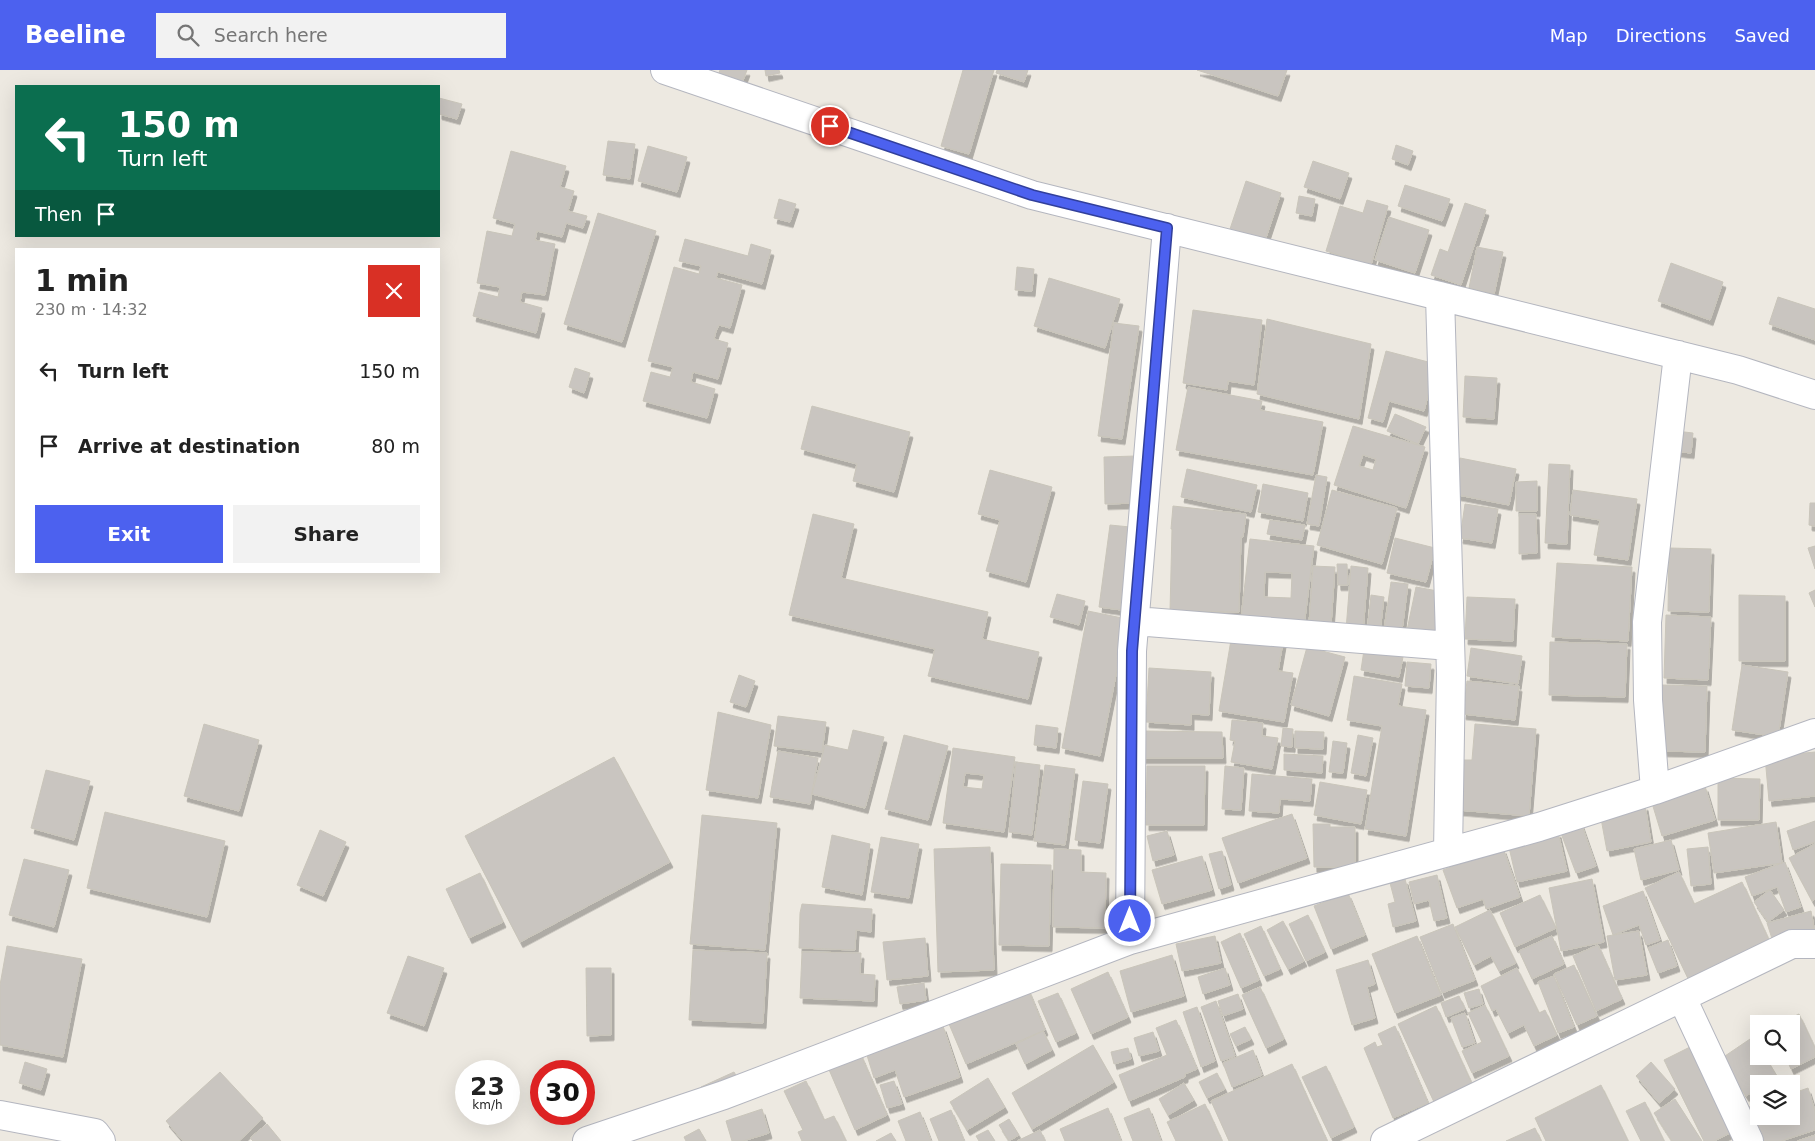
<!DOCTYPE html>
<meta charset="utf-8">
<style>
body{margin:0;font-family:"DejaVu Sans",sans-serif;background:#f2f2f2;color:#222;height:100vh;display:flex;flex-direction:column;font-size:19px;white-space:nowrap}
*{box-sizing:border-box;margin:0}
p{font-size:16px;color:#767676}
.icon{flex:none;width:28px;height:28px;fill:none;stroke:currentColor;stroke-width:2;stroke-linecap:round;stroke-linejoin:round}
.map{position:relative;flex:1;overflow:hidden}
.sheet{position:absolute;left:15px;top:178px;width:425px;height:325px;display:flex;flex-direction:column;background:#fff;border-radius:0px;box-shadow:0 5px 20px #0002}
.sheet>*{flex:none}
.top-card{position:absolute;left:15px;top:15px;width:425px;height:152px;border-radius:0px;box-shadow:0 5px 20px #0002;background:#0b6e4f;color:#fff;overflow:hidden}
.buttons{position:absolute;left:1750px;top:945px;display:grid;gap:10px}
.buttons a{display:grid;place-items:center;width:50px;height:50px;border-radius:0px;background:#fff;box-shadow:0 5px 20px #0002;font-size:25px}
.speed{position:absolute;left:455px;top:990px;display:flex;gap:10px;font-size:25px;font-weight:700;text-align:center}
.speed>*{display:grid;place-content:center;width:65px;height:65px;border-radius:50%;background:#fff;box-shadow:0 5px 20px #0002;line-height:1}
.speed small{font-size:12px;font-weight:400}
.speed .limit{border:8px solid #d22;background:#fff;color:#111}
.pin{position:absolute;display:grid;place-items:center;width:42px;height:42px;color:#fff;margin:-21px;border:2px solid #fff;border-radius:50%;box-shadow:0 1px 5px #0007}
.me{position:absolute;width:55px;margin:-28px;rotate:0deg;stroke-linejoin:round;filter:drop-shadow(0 0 4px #0008)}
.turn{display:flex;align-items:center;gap:18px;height:105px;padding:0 20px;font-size:22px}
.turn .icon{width:65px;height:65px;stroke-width:2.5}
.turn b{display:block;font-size:35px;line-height:42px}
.then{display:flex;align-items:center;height:48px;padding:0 20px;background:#0003;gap:10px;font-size:19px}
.round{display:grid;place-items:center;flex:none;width:52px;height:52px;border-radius:0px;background:#f2f2f2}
.headline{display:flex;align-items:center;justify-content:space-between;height:85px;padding:0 20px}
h1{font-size:30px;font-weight:800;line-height:38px}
.button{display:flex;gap:10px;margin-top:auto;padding:10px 20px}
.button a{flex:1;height:58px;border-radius:0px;background:#4c61ef;color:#fff;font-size:20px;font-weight:800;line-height:58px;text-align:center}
.button a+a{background:#f2f2f2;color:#222}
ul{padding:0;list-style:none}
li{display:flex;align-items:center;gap:15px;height:75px;padding:0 20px}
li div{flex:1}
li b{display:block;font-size:19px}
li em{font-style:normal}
header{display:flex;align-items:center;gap:30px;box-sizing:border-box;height:70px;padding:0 25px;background:#4c61ef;color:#fff}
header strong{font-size:24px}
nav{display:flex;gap:28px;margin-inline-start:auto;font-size:18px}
.search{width:350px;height:45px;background:#f2f2f2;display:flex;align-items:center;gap:12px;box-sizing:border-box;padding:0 18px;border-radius:0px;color:#767676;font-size:19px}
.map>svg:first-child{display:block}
.building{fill:#c9c5c0;stroke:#c9c5ba;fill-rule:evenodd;filter:url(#shadow)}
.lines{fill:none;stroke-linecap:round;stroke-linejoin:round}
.minor-casing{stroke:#b4b6bf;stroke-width:30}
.minor{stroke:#fff;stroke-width:28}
.route-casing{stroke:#313f9b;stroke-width:12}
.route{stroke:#4c61ef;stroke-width:9}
</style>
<header>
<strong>Beeline</strong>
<div class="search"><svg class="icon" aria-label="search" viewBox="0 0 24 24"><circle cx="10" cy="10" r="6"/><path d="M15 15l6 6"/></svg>Search here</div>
<nav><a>Map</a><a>Directions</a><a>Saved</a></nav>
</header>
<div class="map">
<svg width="1815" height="1071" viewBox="0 0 1815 1071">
<defs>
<filter id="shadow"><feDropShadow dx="3" dy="5.5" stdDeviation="0" flood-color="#0004"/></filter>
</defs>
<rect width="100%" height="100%" fill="#ede9e1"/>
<!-- building -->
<path class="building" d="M720,0H747L741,16L717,8Z
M765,0H779L780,3L766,6Z
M963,0H994L969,84L941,76Z
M997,0H1028L1024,12L996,3Z
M1197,0H1287L1278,26Z
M439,28L462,34L457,49L439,44Z
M608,71L635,74L630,109L603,105Z
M1396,75L1413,81L1408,95L1392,89Z
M648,76L687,87L677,122L638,111Z
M511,81L566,96L560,117L574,121L568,141L587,146L583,158L566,153L562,167L537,161L535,170L555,174L545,225L522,222L520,232L542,238L536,263L473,246L479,222L498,227L500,217L477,213L487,161L512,166L515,154L493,148Z
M1313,91L1349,103L1340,129L1304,117Z
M1246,111L1281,123L1264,174L1229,162Z
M1405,115L1450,129L1442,151L1398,136Z
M1299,126L1315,129L1312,146L1296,143Z
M779,129L796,134L790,152L774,148Z
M1367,130L1388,136L1371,195L1326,181L1340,136L1363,143Z
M1465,133L1486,140L1461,215L1431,205L1440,179L1448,182Z
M598,143L656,161L622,272L564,254Z
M1389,147L1429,160L1415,203L1375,190Z
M685,169L748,186L751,174L771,180L762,214L718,202L716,208L742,215L730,258L719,255L716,261L714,269L728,273L718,309L693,302L691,312L715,319L707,348L643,331L651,302L670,307L673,297L648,291L674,197L699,204L701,196L679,191Z
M1477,177L1503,182L1494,224L1469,218Z
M1671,193L1723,212L1710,250L1658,231Z
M1017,197L1034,199L1032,221L1015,220Z
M1049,208L1120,229L1105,278L1034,256Z
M1778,227L1815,239V270L1769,254Z
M1193,240L1262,250L1254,315L1228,311L1227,320L1183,313Z
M1267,249L1371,274L1359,349L1257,324Z
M1114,253L1139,256L1122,369L1098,366Z
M1386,281L1436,294L1424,341L1389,331L1383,352L1368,348Z
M575,298L590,303L584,323L569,317Z
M1465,306L1497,308L1494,349L1463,347Z
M1188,317L1262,331L1260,340L1323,352L1313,405L1176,380Z
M812,336L910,362L894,422L853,411L857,394L801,379Z
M1395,344L1426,357L1418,374L1387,361Z
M1353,356L1425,377L1406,438L1334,415ZM1363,385L1376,389L1373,400L1359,396Z
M1676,361L1693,363L1691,383L1673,381Z
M1135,386L1137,433L1105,434L1104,387Z
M1460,388L1516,399L1509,435L1453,424Z
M1549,394L1570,395L1567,474L1545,473Z
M1187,399L1257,415L1251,442L1181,427Z
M990,400L1052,417L1026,512L986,501L1000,450L978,444Z
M1316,405L1327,407L1319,456L1307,454Z
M1537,411V441H1516V412Z
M1263,414L1308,423L1303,451L1258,442Z
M1332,420L1397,438L1382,494L1317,475Z
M1573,420L1637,429L1628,490L1594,485L1600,450L1570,445Z
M1810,433H1815V456L1809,455Z
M1465,434L1498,439L1492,473L1460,468Z
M1173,436L1246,444L1243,467H1241L1239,542L1170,541L1172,459H1171Z
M813,444L854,454L841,508L988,542L982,569L1039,582L1028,629L928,606L935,579L789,545Z
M1519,444H1536L1537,483L1519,484Z
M1270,450L1305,455L1302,470L1267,464Z
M1110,455L1140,458L1129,541L1099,537Z
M1395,468L1435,478L1426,512L1387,503Z
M1250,469L1314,476L1304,556L1241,548ZM1265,502L1292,503L1291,528L1264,527Z
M1815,476V499L1808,478Z
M1669,478L1711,479L1709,542L1668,541Z
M1557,493L1632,497L1628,571L1552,567Z
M1337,494H1347L1348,515H1338Z
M1313,496L1335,497L1331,555L1309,554Z
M1351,496L1368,498L1363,562L1346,560Z
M1391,512L1408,514L1401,568L1383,566Z
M1416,517L1443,522L1434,571L1406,565Z
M1815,520V537L1809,523Z
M1057,524L1085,531L1079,555L1050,547Z
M1371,525L1384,527L1380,562L1367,561Z
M1739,525L1785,526V591H1739Z
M1467,527L1515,529L1513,571L1465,569Z
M1088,541L1127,549L1100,686L1062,678Z
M1666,545L1711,547L1708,610L1664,608Z
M1232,564L1283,572L1278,601L1293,603L1284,652L1219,641Z
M1550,572L1627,574L1625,627L1549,625Z
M1307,577L1345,587L1329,646L1291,635Z
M1471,578L1522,586L1518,614L1467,606Z
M1364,580L1403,587L1399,607L1361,600Z
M1407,592L1431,594L1429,618L1405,616Z
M1742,595L1788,602L1778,667L1732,660Z
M1149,598L1211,602L1209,645L1191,644V655L1146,652Z
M739,605L755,611L746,637L730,632Z
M1354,606L1402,614L1398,636L1426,640L1406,766L1365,759L1382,656L1347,650Z
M1467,611L1519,616L1515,650L1463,644Z
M1662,615L1707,616L1705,682L1660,681Z
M718,642L771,655L758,728L706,720Z
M778,646L826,652L822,682L774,676Z
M1232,650L1263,653L1262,666L1278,668L1272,699L1231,692L1235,671L1230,670Z
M204,654L259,670L239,741L184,726Z
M1475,654L1536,659L1529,746L1458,740L1462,690H1472Z
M1036,655L1058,658L1056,678L1034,675Z
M1283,658L1293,659L1292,677L1281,676Z
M853,660L884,667L865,738L812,724L825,675L848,680Z
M1144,661L1222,662L1223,688H1143Z
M1295,661L1324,662L1323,679L1295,678Z
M904,665L948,676L928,750L885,739Z
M1358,665L1373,668L1366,706L1351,703Z
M1333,671L1347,673L1343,703L1329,702Z
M953,678L1015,687L1004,762L943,753ZM965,703L984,705L982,719L963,717Z
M778,681L818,688L810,734L770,727Z
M1815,682V726L1769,731L1765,687Z
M1284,684L1323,686L1322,703L1284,700Z
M614,687L670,792L520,872L465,766Z
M1016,692L1040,695L1032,765L1009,762Z
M1045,695L1075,699L1065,775L1034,771Z
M1147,696H1205L1204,755H1146Z
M1225,696L1244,698L1241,740L1222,739Z
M46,700L90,711L74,770L31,758Z
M1252,704L1312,709L1310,731L1280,729L1279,743L1249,741Z
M1718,708L1760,709L1759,750H1718Z
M1083,711L1108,714L1100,773L1075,770Z
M1320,712L1367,720L1361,754L1314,745Z
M1705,716L1715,750L1662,766L1652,733Z
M1645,735L1651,772L1607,781L1600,743Z
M105,742L225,771L207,847L87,818Z
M1292,744L1307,788L1238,813L1222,768Z
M702,745L777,753L765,880L690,874Z
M1580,750L1596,796L1576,803L1559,758Z
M1815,751V772L1793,780L1787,761Z
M1776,752L1782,793L1714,803L1708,763Z
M1313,754H1330V757H1355V797H1314Z
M320,760L346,772L323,826L297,815Z
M1167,761L1174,785L1153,791L1147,766Z
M1558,762L1567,801L1517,812L1508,773Z
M832,765L870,774L862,825L822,817Z
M881,767L919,774L909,828L871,822Z
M1671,770L1679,800L1641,810L1634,779Z
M1815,774V829L1812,831L1789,788Z
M990,777L994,900L938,902L934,779Z
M1708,777L1711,814L1691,816L1687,779Z
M1503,778L1520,827L1486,839L1483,829L1457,838L1443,800Z
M1054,779L1081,780V802L1106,803L1105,858L1053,857Z
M1222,781L1231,815L1219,819L1209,784Z
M1202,786L1212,820L1162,834L1152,800Z
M24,789L69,800L54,857L9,845Z
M1785,792L1801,837L1786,842L1777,817L1752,826L1745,807Z
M1001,794L1051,795L1049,876L999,875Z
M1679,802L1694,834L1742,812L1773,879L1692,917L1645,818Z
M480,803L503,852L469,868L446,819Z
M1437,805L1447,848L1434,851L1429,830L1414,834L1409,812Z
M1405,809L1416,851L1393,857L1388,834L1395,832L1390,813Z
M1592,809L1604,872L1561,881L1549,818Z
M1770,820L1784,840L1768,852L1754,832Z
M1643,821L1660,870L1646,875L1639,855L1613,865L1603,836Z
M1348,823L1365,865L1331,879L1314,836Z
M1540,825L1556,858L1515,877L1500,843Z
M802,834L872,839L871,862L856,860L855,880L799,878L800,843Z
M1490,840L1516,893L1499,901L1491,886L1474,895L1455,857Z
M1811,841L1815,863L1774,875L1767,853Z
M1308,845L1325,882L1306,891L1289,854Z
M1283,851L1304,891L1288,899L1267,860Z
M1453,854L1475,910L1442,923L1420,867Z
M1261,856L1280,899L1264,906L1244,864Z
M1639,861L1647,905L1615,910L1607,866Z
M1240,863L1259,910L1241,918L1221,872Z
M1215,866L1221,893L1182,901L1176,874Z
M1417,866L1441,925L1395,943L1372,884Z
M1552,866L1564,894L1532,909L1519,881Z
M925,868L928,906L887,910L883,872Z
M1668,870L1677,896L1658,903L1648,878Z
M1598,875L1622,929L1596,941L1573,886Z
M7,876L82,889L63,987L0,975V915Z
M693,880L767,883L763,953L689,950Z
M802,882L861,883L860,904L875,905L874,931L800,928Z
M1172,885L1184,926L1131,942L1120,901Z
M408,886L444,898L424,956L387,943Z
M1368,890L1375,914L1367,917L1375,948L1352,955L1336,900Z
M1574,895L1597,946L1577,955L1554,904Z
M586,898H611V965L587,966Z
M1225,898L1230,915L1203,924L1198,907Z
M1517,898L1539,943L1545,940L1557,965L1534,976L1524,955L1508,963L1496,939L1492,941L1481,916Z
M1108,902L1128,947L1091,964L1071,919Z
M1554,906L1574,957L1558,963L1538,912Z
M924,913L926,930L900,934L897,917Z
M1260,917L1284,969L1266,978L1242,925Z
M1028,919L1045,960L966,994L949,954Z
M1479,919L1483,934L1469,938L1464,923Z
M1058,923L1076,963L1056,972L1038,931Z
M1238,924L1243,939L1223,946L1218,931Z
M1459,926L1465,939L1446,947L1441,933Z
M1216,931L1235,986L1221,991L1201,937Z
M1485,935L1509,986L1472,1003L1462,981L1482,972L1468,943Z
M1436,936L1472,1014L1434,1032L1398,954Z
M1197,937L1215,991L1201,997L1183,942Z
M1465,943L1475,973L1462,977L1451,948Z
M1799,944L1815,978V987L1791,999L1785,986H1791V954H1778Z
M1176,950L1197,999L1185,1004V1007L1129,1031L1119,1005L1167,985L1156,958Z
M943,956L960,1007L904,1027L895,1000L874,1008L866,982Z
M1395,956L1428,1033L1393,1048L1364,978L1375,972L1377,977L1383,975L1378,964Z
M1245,957L1251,969L1236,976L1230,964Z
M1043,961L1052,980L1025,994L1016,974Z
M1153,962L1159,981L1139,986L1134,968Z
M1753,967L1759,977V986H1765L1777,1006L1765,1014H1759V1018L1746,1026L1722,988Z
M1093,975L1114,1012L1032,1059L1012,1023Z
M1692,976L1734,1061L1714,1071H1704L1664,990Z
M1128,978L1131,989L1114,994L1111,982Z
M1253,980L1262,1005L1232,1017L1223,993Z
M859,981L887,1045L855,1060L827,995Z
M25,992L47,999L41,1020L19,1013Z
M1651,992L1675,1019L1659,1033L1636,1006Z
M1292,994L1327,1071H1229L1211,1031Z
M1326,996L1354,1057L1331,1068L1302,1007Z
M220,1002L263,1048L239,1071H183L166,1051Z
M734,1002L741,1014L703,1030L701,1017Z
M1217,1003L1225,1019L1207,1028L1199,1012Z
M988,1008L1005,1037L967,1060L950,1032Z
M806,1011L824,1050L834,1046L846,1071H802L798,1062L803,1060L784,1021Z
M894,1011L902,1034L887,1038L880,1015Z
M1184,1013L1194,1030L1168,1045L1159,1029Z
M1601,1015L1628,1071H1546L1535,1048Z
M1808,1018L1815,1041V1060L1781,1071H1760L1749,1037L1759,1034V1046H1791V1024Z
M1675,1029L1702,1071H1672L1654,1043Z
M1645,1032L1664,1071H1641L1626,1041Z
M1205,1034L1222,1071H1176L1167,1052Z
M1108,1038L1121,1071H1065L1060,1059Z
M1149,1038L1161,1071H1133L1124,1048Z
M762,1039L769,1063L743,1071H732L726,1051Z
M951,1040L964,1071H939L930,1049Z
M920,1042L931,1071H906L898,1051Z
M1009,1049L1019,1065L1009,1071L999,1055Z
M267,1054L281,1071H253L250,1068Z
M1535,1058L1541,1071H1506Z
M699,1059L706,1071H686L684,1067Z
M988,1060L995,1071H979L976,1066Z
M1040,1060L1045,1071H1017Z
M891,1063L896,1071H876Z
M1815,1065V1071H1797Z"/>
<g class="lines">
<defs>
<path id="minor" d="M665,0L1032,125L1738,300L1815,325
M1440,226L1451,604L1448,782
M1135,551L1450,576
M1655,720L1648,630L1647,552L1678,285
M1130,870L1132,581L1167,158
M1682,928L1749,1071
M0,1045L95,1063L101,1071
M587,1071L724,1025L1130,870L1539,757L1655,720L1815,663
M1385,1071L1792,874H1815"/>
</defs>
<!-- minor casing -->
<use href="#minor" class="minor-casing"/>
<!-- minor -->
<use href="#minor" class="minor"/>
</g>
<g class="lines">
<defs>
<path id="route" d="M830,56L1032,125L1167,158L1132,581L1130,851"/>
</defs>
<!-- route casing -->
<use href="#route" class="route-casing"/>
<!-- route -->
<use href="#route" class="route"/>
</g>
</svg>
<div class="buttons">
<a><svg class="icon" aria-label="search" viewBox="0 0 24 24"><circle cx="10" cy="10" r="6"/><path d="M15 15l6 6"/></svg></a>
<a><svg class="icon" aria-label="layers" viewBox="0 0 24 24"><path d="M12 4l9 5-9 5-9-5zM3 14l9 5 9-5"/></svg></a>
</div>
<div class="speed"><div>23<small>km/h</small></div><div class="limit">30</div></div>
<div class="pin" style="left:830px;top:56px;background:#d93025"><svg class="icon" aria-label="arrive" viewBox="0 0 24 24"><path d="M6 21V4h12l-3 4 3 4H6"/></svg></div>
<svg class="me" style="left:1130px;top:851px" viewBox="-20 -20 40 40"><circle r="17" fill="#4c61ef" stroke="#fff" stroke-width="3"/><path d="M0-11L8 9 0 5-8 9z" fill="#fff"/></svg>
<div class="top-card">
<div class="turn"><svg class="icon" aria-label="left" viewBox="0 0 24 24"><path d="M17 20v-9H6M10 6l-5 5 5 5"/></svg><div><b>150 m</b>Turn left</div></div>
<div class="then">Then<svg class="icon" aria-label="arrive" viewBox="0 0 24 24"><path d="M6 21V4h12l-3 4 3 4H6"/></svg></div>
</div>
<section class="sheet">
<div class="headline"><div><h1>1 min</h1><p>230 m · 14:32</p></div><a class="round" style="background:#d93025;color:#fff"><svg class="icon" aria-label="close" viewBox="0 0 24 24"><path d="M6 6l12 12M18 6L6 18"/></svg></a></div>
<ul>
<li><svg class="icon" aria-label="left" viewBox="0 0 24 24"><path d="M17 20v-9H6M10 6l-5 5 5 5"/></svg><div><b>Turn left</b></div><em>150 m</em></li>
<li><svg class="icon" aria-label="arrive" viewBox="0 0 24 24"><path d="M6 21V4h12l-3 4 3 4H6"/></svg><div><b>Arrive at destination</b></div><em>80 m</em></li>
</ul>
<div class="button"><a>Exit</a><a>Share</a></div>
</section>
</div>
